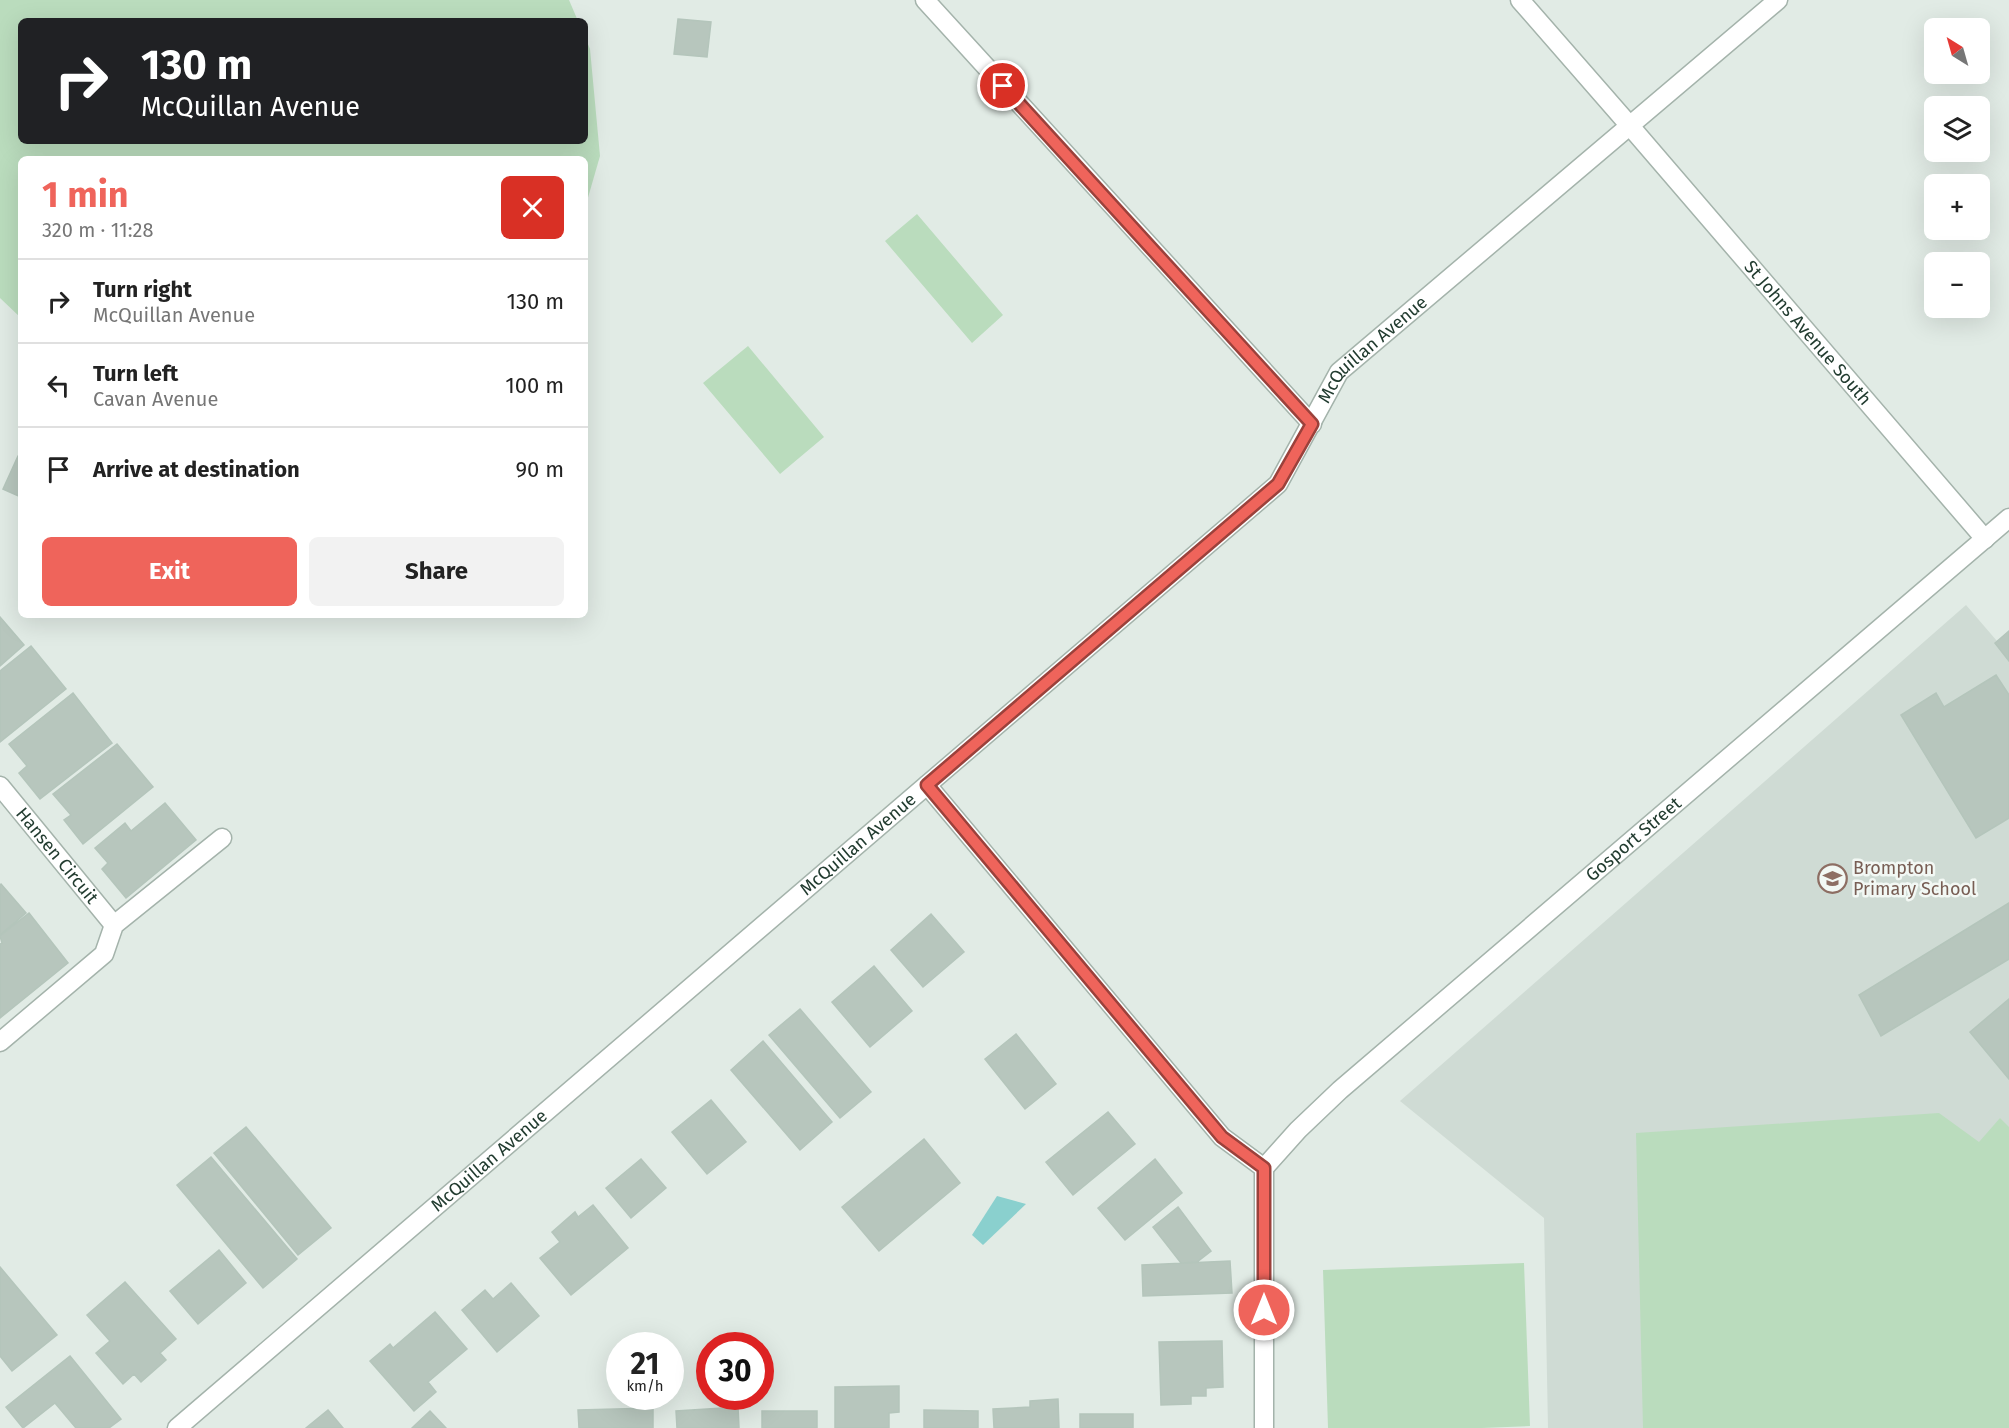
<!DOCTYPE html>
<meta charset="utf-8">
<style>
body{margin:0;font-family:"Fira Sans",sans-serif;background:#f2f2f2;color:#222;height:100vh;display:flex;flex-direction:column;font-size:22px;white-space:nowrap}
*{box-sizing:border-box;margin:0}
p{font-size:20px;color:#767676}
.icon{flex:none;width:33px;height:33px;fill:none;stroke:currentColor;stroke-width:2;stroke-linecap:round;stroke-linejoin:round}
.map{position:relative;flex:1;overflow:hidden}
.panel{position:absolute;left:18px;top:156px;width:570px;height:462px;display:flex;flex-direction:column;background:#fff;border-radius:9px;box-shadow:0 6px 24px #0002}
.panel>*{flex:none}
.hud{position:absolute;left:18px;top:18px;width:570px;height:126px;border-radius:9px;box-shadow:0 6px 24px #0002;background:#202124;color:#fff;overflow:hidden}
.needle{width:39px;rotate:323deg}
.fabs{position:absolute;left:1924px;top:18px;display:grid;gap:12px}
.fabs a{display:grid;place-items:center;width:66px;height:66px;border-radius:9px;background:#fff;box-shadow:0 6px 24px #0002;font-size:30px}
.speed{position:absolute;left:606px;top:1332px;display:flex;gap:12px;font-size:30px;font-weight:700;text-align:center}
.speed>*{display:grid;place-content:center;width:78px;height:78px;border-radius:50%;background:#fff;box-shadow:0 6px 24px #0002;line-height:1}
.speed small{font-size:15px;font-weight:400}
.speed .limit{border:9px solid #d22;background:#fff;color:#111}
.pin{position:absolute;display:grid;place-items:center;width:51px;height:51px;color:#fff;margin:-26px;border:3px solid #fff;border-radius:50%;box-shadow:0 2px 6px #0007}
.me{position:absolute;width:66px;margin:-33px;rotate:0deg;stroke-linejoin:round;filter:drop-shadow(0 0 4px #0008)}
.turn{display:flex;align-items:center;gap:21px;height:126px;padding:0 24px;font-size:27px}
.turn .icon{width:78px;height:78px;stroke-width:2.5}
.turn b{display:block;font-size:42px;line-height:51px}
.round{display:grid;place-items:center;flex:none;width:63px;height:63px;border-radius:9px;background:#f2f2f2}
.head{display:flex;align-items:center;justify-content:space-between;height:102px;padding:0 24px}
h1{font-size:36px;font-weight:700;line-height:45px;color:#ef645b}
.action{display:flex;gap:12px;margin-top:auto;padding:12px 24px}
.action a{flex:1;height:69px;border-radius:9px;background:#ef645b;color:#fff;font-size:24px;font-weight:700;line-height:69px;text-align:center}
.action a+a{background:#f2f2f2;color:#222}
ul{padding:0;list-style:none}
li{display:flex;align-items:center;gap:18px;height:84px;padding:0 24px;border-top:2px solid #e0e0e0}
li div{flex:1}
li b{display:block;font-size:22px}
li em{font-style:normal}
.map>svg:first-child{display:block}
.built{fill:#cfdbd4}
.green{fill:#badcbd}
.water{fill:#8ad0ce}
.building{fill:#b7c6bd;stroke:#b4c5bb;stroke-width:1.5}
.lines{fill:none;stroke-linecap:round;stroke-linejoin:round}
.street-casing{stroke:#a4b3ab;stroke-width:21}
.street{stroke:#fff;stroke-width:18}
.route-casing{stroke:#9b413b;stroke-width:15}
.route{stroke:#ef645b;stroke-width:10}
.labels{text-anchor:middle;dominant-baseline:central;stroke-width:5;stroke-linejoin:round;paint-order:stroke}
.street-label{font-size:18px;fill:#223c30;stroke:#f2f8f4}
.education-label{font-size:18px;fill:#785e54;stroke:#f2f8f4;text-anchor:start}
</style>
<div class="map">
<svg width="2009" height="1428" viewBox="0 0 2009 1428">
<rect width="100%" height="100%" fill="#e1ebe5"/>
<!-- built -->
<path class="built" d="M1966,605L2009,655V1428H1548L1544,1218L1400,1101Z"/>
<!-- green -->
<path class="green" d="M0,0H569L578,21H21V141H585V37L590,49L600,156L585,208V159H21V318L0,298Z
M917,214L1003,315L972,343L885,241Z
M748,346L824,437L780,474L703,383Z
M1939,1113L1979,1142L2000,1118L2009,1127V1428H1643L1636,1133Z
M1524,1263L1530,1426L1482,1428H1328L1323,1270Z"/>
<!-- water -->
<path class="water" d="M997,1196L1026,1204L983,1245L972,1235Z"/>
<!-- building -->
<path class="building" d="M678,19L711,22L707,57L674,54Z
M18,456H21V497L3,489Z
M0,617L24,645L0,666Z
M2009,631V661L1995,643Z
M31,646L66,689L0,742V671Z
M1996,675L2009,695V818L1976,838L1901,715L1936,693L1944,707Z
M73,693L112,743L40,799L19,773L27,766L9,744Z
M117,744L153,787L83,844L64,820L71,815L53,794Z
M165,803L196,840L126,898L102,869L108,863L95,848L125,823L131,831Z
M1,884L26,913L0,935V885Z
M2009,903V959L1881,1036L1859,995Z
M29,913L68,963L0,1018V944L2,943L0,936Z
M931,914L964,952L923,987L891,950Z
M874,966L912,1011L870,1047L832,1002Z
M2009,999V1079L1970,1032Z
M800,1009L871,1092L840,1118L769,1035Z
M1016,1034L1056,1084L1025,1109L985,1059Z
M763,1041L832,1122L800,1150L731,1070Z
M711,1100L746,1142L707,1174L672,1132Z
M1108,1112L1135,1144L1073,1195L1046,1162Z
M246,1127L331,1228L298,1255L214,1153Z
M924,1139L960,1183L879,1251L842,1207Z
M211,1157L297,1259L263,1288L177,1185Z
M641,1159L666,1188L631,1218L606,1188Z
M1155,1159L1182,1193L1125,1240L1098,1208Z
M593,1205L628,1248L571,1295L540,1258L560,1242L552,1232L575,1212L578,1217Z
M1178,1207L1211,1251L1197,1262L1181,1263L1153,1227Z
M219,1250L246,1283L198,1324L170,1291Z
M1230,1261L1232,1293L1143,1296L1142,1265Z
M0,1267L57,1335L12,1371L0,1356Z
M125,1282L176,1339L160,1353L166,1360L141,1382L134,1374L123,1384L96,1353L110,1341L87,1315Z
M511,1283L539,1316L497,1352L462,1310L485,1290L493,1299Z
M435,1312L467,1349L428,1382L436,1392L414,1411L370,1361L390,1344L393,1348Z
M1222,1341L1223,1387L1206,1388V1396H1191V1404L1161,1405L1159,1342Z
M70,1356L121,1419L109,1428H76L55,1403L23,1428L6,1407Z
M899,1386V1412L889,1413V1428H835V1387Z
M1058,1399L1059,1428H994L993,1409L1030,1407V1401Z
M738,1407L739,1428H677L676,1411Z
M653,1408V1428H579L578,1410Z
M328,1410L343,1428H306Z
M924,1410L978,1411V1428H924Z
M430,1411L446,1428H412Z
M762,1411H817V1428H762Z
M1080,1414H1133V1428H1080Z"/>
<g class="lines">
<defs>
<g id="street">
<path d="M925,0L1312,424"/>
<path id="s1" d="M1520,0L1630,126L1985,539"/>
<path d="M927,785L1222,1137L1264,1168V1428"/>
<path id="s2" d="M0,786L114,925"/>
<path d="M0,1042L104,954L114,925L222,838"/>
<path id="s3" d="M1264,1168L1298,1130L1340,1090L2009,518"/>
<path id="s4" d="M177,1428L1278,484L1339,372L1778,0"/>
</g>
</defs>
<!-- street casing -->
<use href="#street" class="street-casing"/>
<!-- street -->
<use href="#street" class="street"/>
</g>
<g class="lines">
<defs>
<path id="route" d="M1003,86L1312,424L1278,484L927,785L1222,1137L1264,1168V1310"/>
</defs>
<!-- route casing -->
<use href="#route" class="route-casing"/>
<!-- route -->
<use href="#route" class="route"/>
</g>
<!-- icons -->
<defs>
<symbol id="school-ring" viewBox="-11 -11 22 22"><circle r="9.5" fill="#f2f8f4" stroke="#8d6e63" stroke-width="1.5"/><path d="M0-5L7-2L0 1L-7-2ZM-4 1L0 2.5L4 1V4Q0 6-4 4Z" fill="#8d6e63"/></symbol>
</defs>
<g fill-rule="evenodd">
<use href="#school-ring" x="1816" y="862" width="33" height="33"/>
</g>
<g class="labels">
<!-- street labels -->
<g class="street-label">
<text stroke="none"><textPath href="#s1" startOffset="440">St Johns Avenue South</textPath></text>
<text stroke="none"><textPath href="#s4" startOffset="1617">McQuillan Avenue</textPath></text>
<text stroke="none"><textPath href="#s3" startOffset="495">Gosport Street</textPath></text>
<text stroke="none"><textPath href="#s4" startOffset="897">McQuillan Avenue</textPath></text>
<text stroke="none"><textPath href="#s2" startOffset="90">Hansen Circuit</textPath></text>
<text stroke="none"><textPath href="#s4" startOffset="411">McQuillan Avenue</textPath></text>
</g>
<!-- education labels -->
<g class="education-label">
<text x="1853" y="868">Brompton<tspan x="1853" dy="21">Primary School</tspan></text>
</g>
</g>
</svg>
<div class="fabs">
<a><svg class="needle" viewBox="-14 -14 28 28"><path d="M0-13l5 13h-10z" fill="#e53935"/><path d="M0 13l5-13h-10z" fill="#767676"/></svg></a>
<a><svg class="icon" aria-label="layers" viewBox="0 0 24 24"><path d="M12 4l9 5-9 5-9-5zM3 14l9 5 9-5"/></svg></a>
<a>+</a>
<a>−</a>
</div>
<div class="speed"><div>21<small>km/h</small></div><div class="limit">30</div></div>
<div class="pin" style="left:1003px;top:86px;background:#d93025"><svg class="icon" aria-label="arrive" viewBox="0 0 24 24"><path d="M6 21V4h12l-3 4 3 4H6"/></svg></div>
<svg class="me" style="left:1264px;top:1310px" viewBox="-20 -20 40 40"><circle r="17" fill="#ef645b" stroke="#fff" stroke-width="3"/><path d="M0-11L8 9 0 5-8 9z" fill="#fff"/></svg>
<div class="hud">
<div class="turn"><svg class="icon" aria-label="right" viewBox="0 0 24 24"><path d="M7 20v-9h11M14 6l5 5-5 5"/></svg><div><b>130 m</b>McQuillan Avenue</div></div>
</div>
<section class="panel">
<div class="head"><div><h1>1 min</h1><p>320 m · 11:28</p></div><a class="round" style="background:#d93025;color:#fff"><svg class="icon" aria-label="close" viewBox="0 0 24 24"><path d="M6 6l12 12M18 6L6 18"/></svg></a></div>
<ul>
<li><svg class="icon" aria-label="right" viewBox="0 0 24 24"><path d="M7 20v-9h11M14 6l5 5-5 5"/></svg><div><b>Turn right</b><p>McQuillan Avenue</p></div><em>130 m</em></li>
<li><svg class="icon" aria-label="left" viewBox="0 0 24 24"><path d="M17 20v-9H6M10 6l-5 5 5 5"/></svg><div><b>Turn left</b><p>Cavan Avenue</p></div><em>100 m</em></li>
<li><svg class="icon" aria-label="arrive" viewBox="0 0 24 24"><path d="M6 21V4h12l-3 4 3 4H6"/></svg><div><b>Arrive at destination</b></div><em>90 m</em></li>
</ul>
<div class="action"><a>Exit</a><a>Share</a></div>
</section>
</div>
